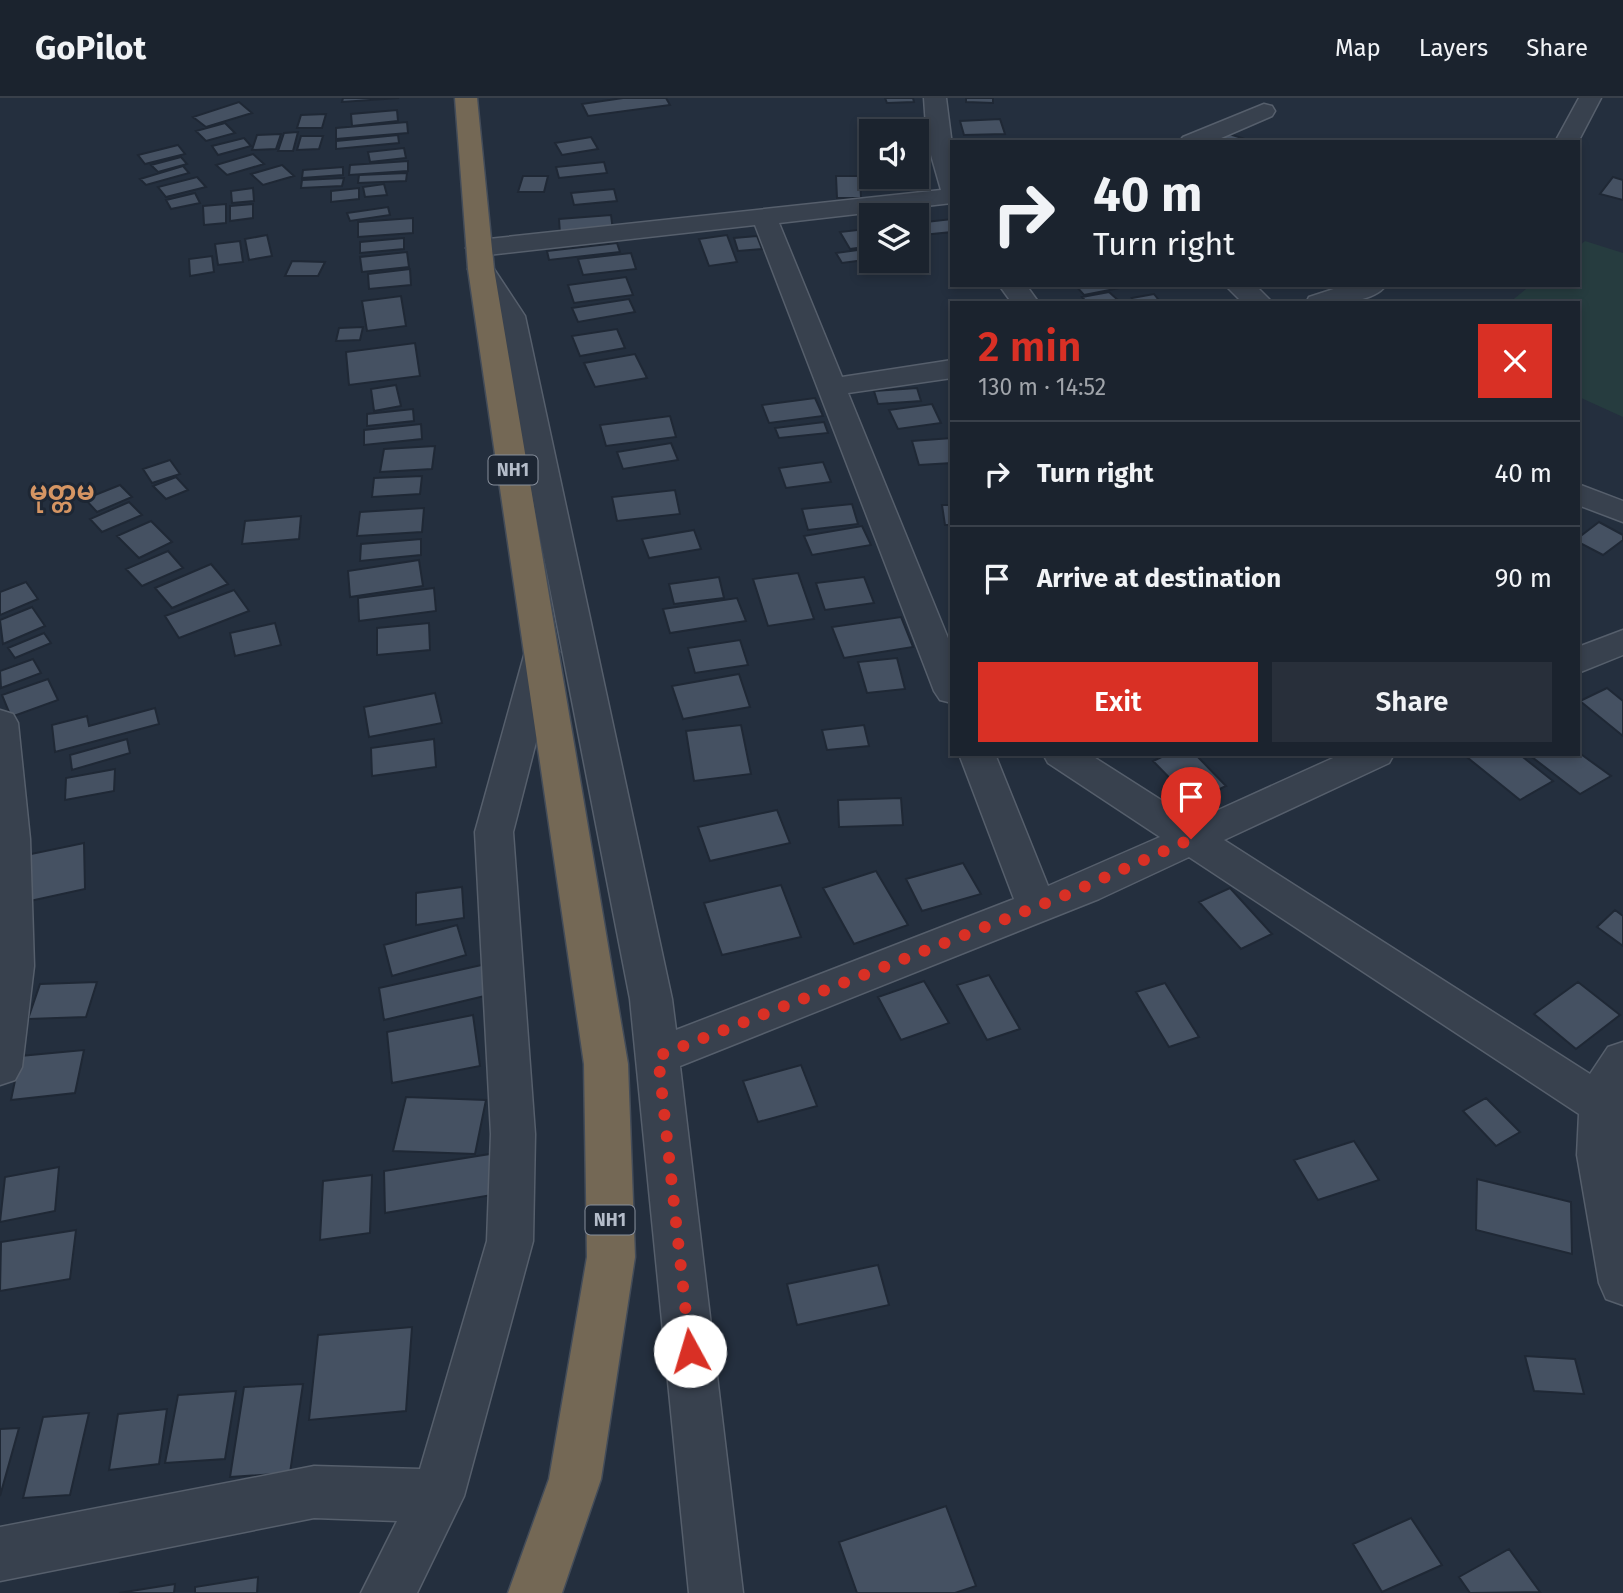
<!DOCTYPE html>
<meta charset="utf-8">
<style>
body{margin:0;font-family:"Fira Sans","Noto Sans Myanmar",sans-serif;background:#282f3a;color:#f1f3f6;height:100vh;display:flex;flex-direction:column;font-size:26px;white-space:nowrap}
*{box-sizing:border-box;margin:0}
p{font-size:23px;color:#a0a4aa}
.icon{flex:none;width:38px;height:38px;fill:none;stroke:currentColor;stroke-width:2;stroke-linecap:round;stroke-linejoin:round}
.map{position:relative;flex:1;overflow:hidden}
.sheet{position:absolute;left:950px;top:203px;width:630px;height:455px;display:flex;flex-direction:column;background:#1b232e;border-radius:0px;box-shadow:0 4px 10px #0003,0 0 0 2px #39404a}
.sheet>*{flex:none}
.guide{position:absolute;left:950px;top:42px;width:630px;height:147px;border-radius:0px;box-shadow:0 4px 10px #0003,0 0 0 2px #39404a;background:#1b232e;color:#f1f3f6;overflow:hidden}
.controls{position:absolute;left:859px;top:21px;display:grid;gap:14px}
.controls a{display:grid;place-items:center;width:70px;height:70px;border-radius:0px;background:#1b232e;box-shadow:0 4px 10px #0003,0 0 0 2px #39404a;font-size:35px}
.pin{position:absolute;display:grid;place-items:center;width:60px;height:60px;color:#fff;margin:-72px -30px;border-radius:50% 50% 50% 0;rotate:-45deg;box-shadow:0 0 7px #0007}
.pin .icon{rotate:45deg}
.me{position:absolute;width:77px;margin:-38px;rotate:354deg;stroke-linejoin:round;filter:drop-shadow(0 0 5px #0008)}
.turn{display:flex;align-items:center;gap:24px;height:147px;padding:0 28px;font-size:32px}
.turn .icon{width:91px;height:91px;stroke-width:2.5}
.turn b{display:block;font-size:49px;line-height:60px}
.round{display:grid;place-items:center;flex:none;width:74px;height:74px;border-radius:0px;background:#282f3a}
.headline{display:flex;align-items:center;justify-content:space-between;height:119px;padding:0 28px}
h1{font-size:42px;font-weight:600;line-height:52px;color:#d93025}
.primary-button{display:flex;gap:14px;margin-top:auto;padding:14px 28px}
.primary-button a{flex:1;height:80px;border-radius:0px;background:#d93025;color:#fff;font-size:28px;font-weight:600;line-height:80px;text-align:center}
.primary-button a+a{background:#282f3a;color:#f1f3f6}
ul{padding:0;list-style:none}
li{display:flex;align-items:center;gap:21px;height:105px;padding:0 28px;border-top:2px solid #39404a}
li div{flex:1}
li b{display:block;font-size:26px}
li em{font-style:normal}
header{display:flex;align-items:center;gap:42px;box-sizing:border-box;height:98px;padding:0 35px;background:#1b232e;border-bottom:2px solid #39404a}
header strong{font-size:33px}
nav{display:flex;gap:38px;margin-inline-start:auto;font-size:24px}
.map>svg:first-child{display:block}
.green{fill:#263c3f}
.building{fill:#455162;stroke:#1f2835;stroke-width:2}
.lines{fill:none;stroke-linecap:round;stroke-linejoin:round}
.minor-casing{stroke:#565f6c;stroke-width:3}
.highway-casing{stroke:#434c59;stroke-width:3}
.minor{fill:#38414e;fill-rule:evenodd}
.highway{fill:#746855;fill-rule:evenodd}
.route{stroke:#d93025;stroke-width:12;stroke-dasharray:0 21.6}
.labels{text-anchor:middle;dominant-baseline:central;stroke-width:6;stroke-linejoin:round;paint-order:stroke}
.shield{fill:#1d2633;stroke:#878f9c;stroke-width:2}
.shield-label{font-size:18px;font-weight:bold;fill:#b4bcc9}
.district-label{font-size:26px;font-weight:bold;fill:#d59563;stroke:#1d2633}
</style>
<header>
<strong>GoPilot</strong>
<nav><a>Map</a><a>Layers</a><a>Share</a></nav>
</header>
<div class="map">
<svg width="1623" height="1495" viewBox="0 0 1623 1495">
<rect width="100%" height="100%" fill="#242f3e"/>
<!-- green -->
<path class="green" d="M1585,143L1623,155V319L1579,299L1578,205H1509L1531,187H1578L1579,148Z"/>
<!-- building -->
<path class="building" d="M343,0H399L342,4Z
M623,0H666L670,7L588,18L582,6Z
M885,0H913L914,4L887,5Z
M966,0H993V5L966,4Z
M239,4L252,15L206,29L193,19Z
M397,12L398,23L352,28L351,16Z
M326,16L322,30H297L301,17Z
M1000,21L1005,36L964,37L960,23Z
M407,24L408,35L336,41V30Z
M225,25L235,35L206,43L196,33Z
M298,34L293,53H278L284,35Z
M1226,35L1248,42L1214,44Z
M281,36L276,51L252,52L257,37Z
M398,37L399,45L336,51V43Z
M301,38H323L319,51L297,52Z
M591,39L598,51L562,57L555,45Z
M244,40L251,48L218,57L212,48Z
M178,47L185,56L145,66L138,57Z
M404,50L406,60L370,64L368,54Z
M253,56L264,66L227,77L216,67Z
M181,59L187,66L158,74L151,67Z
M408,63V73L349,77L350,67Z
M604,64L607,75L559,80L556,69Z
M917,66H924L925,91L896,90V79H917Z
M282,67L294,78L263,87L251,76Z
M183,68L189,75L146,87L140,81Z
M343,69V77L302,80L303,72Z
M407,75L406,83L358,85L359,77Z
M523,78H548L544,94H518Z
M836,78H860L861,100H837Z
M197,79L206,89L166,99L158,89Z
M1613,79L1623,82V102L1600,96Z
M344,80L342,88L301,90L302,82Z
M384,86L387,97L365,99L363,89Z
M253,90L254,103L232,105L231,93Z
M359,90V101L331,104V93Z
M614,91L617,103L574,107L571,95Z
M195,95L200,105L171,111L166,102Z
M226,106V125L204,127L203,108Z
M253,106V120L230,123V108Z
M388,109L390,117L350,123L347,115Z
M611,117L613,133L560,136L559,121Z
M413,120V135L358,139V124Z
M952,121V134L922,137L917,130V125Z
M866,131L872,148L850,151L840,134Z
M267,137L272,158L249,162L245,141Z
M727,137L737,164L709,168L699,141Z
M757,138L762,151L738,153L734,140Z
M404,140V151L360,155V144Z
M240,143L243,164L218,167L215,146Z
M617,145L620,154L549,162L547,153Z
M872,150V161L842,165L836,155Z
M407,154L409,169L362,174L360,159Z
M631,155L636,171L583,177L578,161Z
M212,158L214,174L190,178L189,161Z
M292,163L325,164L318,178H285Z
M410,171L411,187L369,191L368,176Z
M626,179L633,197L574,205L568,187Z
M1075,187H1123L1125,189L1084,197Z
M1109,194L1119,203L1087,205L1082,199Z
M1154,196L1161,205H1136L1132,200Z
M401,198L406,228L367,233L362,203Z
M629,201L635,214L578,224L572,210Z
M363,229L360,242L336,243L339,230Z
M617,231L625,250L580,258L572,238Z
M415,245L420,278L349,287L346,254Z
M635,256L647,280L595,289L584,265Z
M396,287L401,308L374,313L371,291Z
M917,290L921,303L878,306L874,293Z
M815,300L823,318L769,325L762,307Z
M932,306L941,325L898,331L889,312Z
M413,311L414,323L367,328V316Z
M670,318L676,339L606,348L600,327Z
M824,324L828,335L779,340L775,330Z
M421,326L422,341L364,347V332Z
M952,340V365L919,367L912,343Z
M671,345L678,362L623,371L617,354Z
M435,348L432,371L380,374L384,351Z
M170,362L180,376L152,385L143,371Z
M823,364L831,384L786,390L779,370Z
M422,378L420,396L372,399L374,380Z
M176,379L188,392L166,401L153,388Z
M120,387L132,399L97,414L85,401Z
M675,392L680,416L617,423L612,399Z
M129,404L142,417L102,434L90,421Z
M852,406L858,426L808,432L802,411Z
M942,407H952V427H945Z
M424,410L422,434L357,438L360,414Z
M301,418L299,441L242,446L245,423Z
M151,423L172,444L139,460L117,438Z
M1599,424L1623,437V442L1603,457L1578,444V440Z
M862,428L871,447L812,457L804,438Z
M694,432L701,451L649,460L642,441Z
M421,441V457L360,463L361,446Z
M168,453L183,470L142,488L126,471Z
M419,462L423,488L350,499L348,473Z
M211,466L228,486L172,510L155,490Z
M798,475L814,521L768,528L753,481Z
M719,479L724,500L674,506L669,486Z
M864,479L874,505L825,512L816,485Z
M26,484L38,501L0,517V494Z
M434,490L436,513L359,523L358,500Z
M234,492L249,513L179,540L165,518Z
M737,500L746,523L670,535L663,511Z
M32,509L45,528L3,546L0,522Z
M901,519L913,549L844,560L832,529Z
M275,525L281,547L235,558L230,535Z
M429,525L430,552L377,557V530Z
M44,535L51,545L15,560L8,550Z
M740,542L748,567L695,575L688,550Z
M897,560L905,591L867,595L858,564Z
M33,561L41,575L1,590L0,573Z
M739,576L750,609L683,621L672,588Z
M48,581L58,602L11,619L2,597Z
M1607,590L1623,603V638L1580,603Z
M435,595L442,625L369,639L364,609Z
M155,610L159,626L55,654L52,627L87,618L89,628Z
M741,627L751,676L694,683L686,633Z
M864,627L869,648L827,652L822,632Z
M127,641L130,655L72,672L70,657Z
M434,641L436,669L372,678L371,650Z
M1578,654L1611,678L1580,696L1528,656H1578Z
M1168,656H1195L1226,688L1193,704L1153,663Z
M1476,656H1519L1553,683L1520,702L1468,660Z
M115,671L114,693L65,702L66,680Z
M901,700L903,727L839,729L838,702Z
M777,712L790,745L710,763L698,729Z
M84,745L85,791L30,803L31,756Z
M963,765L981,796L922,813L906,781Z
M876,773L908,827L854,846L823,790Z
M781,787L801,839L722,857L704,805Z
M462,789L464,820L416,827V795Z
M1230,790L1272,836L1241,851L1199,804Z
M1615,812L1623,818V848L1597,829Z
M457,827L466,857L392,878L384,847Z
M486,866L493,896L384,922L379,890Z
M989,877L1020,931L987,942L957,887Z
M924,883L949,925L901,942L878,899Z
M97,884L86,919L28,921L40,886Z
M1578,884L1620,917L1576,951L1534,916Z
M1165,885L1199,939L1169,949L1136,894Z
M473,917L480,968L392,985L387,934Z
M84,952L75,995L11,1002L20,958Z
M801,967L817,1008L758,1024L743,983Z
M406,999L486,1002L475,1056L393,1053Z
M1486,1000L1520,1034L1496,1048L1463,1013Z
M1354,1043L1379,1082L1318,1102L1294,1062Z
M490,1056L492,1097L385,1115L384,1073Z
M59,1069L55,1113L0,1124L5,1079Z
M372,1077L370,1135L320,1142L323,1083Z
M1477,1081L1571,1104L1572,1156L1476,1132Z
M76,1132L70,1181L0,1193L1,1144Z
M878,1167L889,1207L797,1227L787,1186Z
M412,1229L406,1313L309,1322L318,1237Z
M1525,1258L1575,1261L1584,1296L1534,1293Z
M303,1286L290,1375L230,1379L244,1289Z
M236,1293L225,1361L165,1365L178,1297Z
M167,1311L159,1366L109,1372L118,1316Z
M89,1315L70,1397L23,1400L43,1319Z
M19,1330L0,1398V1331Z
M946,1408L976,1488L955,1495H857L839,1444Z
M1411,1420L1442,1467L1382,1494L1353,1446Z
M1509,1451L1540,1494L1470,1495L1459,1479Z
M258,1479L257,1495H195V1489Z
M175,1486L174,1495H119Z"/>
<g class="lines">
<defs>
<path id="minor" d="M924,0H946L952,47V105L779,125L842,279L952,262V280L848,295L952,550V605L940,602L934,593L755,127L479,158L470,155L466,150L470,145L479,142L941,92L927,43Z
M1579,0H1601L1578,44H1555Z
M1264,6L1272,8L1275,13L1272,18L1212,44H1179L1183,39Z
M481,163L490,165L525,218L672,901L676,932L1014,801L959,656H995L1048,788L1160,739L1048,665L1043,656H1089L1194,723L1342,656H1394L1389,665L1224,742L1590,976L1608,949L1623,944V1207L1606,1201L1599,1185L1577,1057L1579,1016L1189,759L1099,801L680,968L743,1495H689L630,901L497,218L468,171L472,165Z
M999,187H1026L1039,205H1012Z
M1225,187H1255L1273,205H1243Z
M1346,187H1386C1373,207 1327,205 1306,205L1309,199Z
M1578,386L1623,403V424L1578,407Z
M1623,532V557L1578,575V549Z
M542,542L554,546L559,554L513,734L535,1036L533,1143L464,1398L417,1495H361L397,1423L314,1420L0,1483V1429L314,1368L420,1371L487,1143L491,1036L475,734L525,554L530,546Z
M0,612L13,616L18,625L30,741L34,868L22,969L15,982L0,987Z"/>
<path id="highway" d="M455,0H477L494,171L628,966L635,1159L601,1381L562,1495H508L549,1381L587,1159L584,966L468,171Z"/>
</defs>
<!-- minor casing -->
<use href="#minor" class="minor-casing"/>
<!-- highway casing -->
<use href="#highway" class="highway-casing"/>
<!-- minor -->
<use href="#minor" class="minor"/>
<!-- highway -->
<use href="#highway" class="highway"/>
</g>
<g class="lines">
<!-- route -->
<path class="route" d="M690,1253L658,958L1061,799L1191,741"/>
</g>
<g class="labels">
<!-- shield labels -->
<g class="shield">
<rect x="488.5" y="357.5" width="49" height="29" rx="5"/>
<rect x="585.5" y="1107.5" width="49" height="29" rx="5"/>
</g>
<g class="shield-label">
<text x="513" y="372">NH1</text>
<text x="610" y="1122">NH1</text>
</g>
<!-- district labels -->
<g class="district-label">
<text x="62" y="393">မုတ္တမ</text>
</g>
</g>
</svg>
<div class="controls">
<a><svg class="icon" aria-label="sound" viewBox="0 0 24 24"><path d="M4 9h4l5-4v14l-5-4H4zM17 9q2 3 0 6"/></svg></a>
<a><svg class="icon" aria-label="layers" viewBox="0 0 24 24"><path d="M12 4l9 5-9 5-9-5zM3 14l9 5 9-5"/></svg></a>
</div>
<div class="pin" style="left:1191px;top:741px;background:#d93025"><svg class="icon" aria-label="arrive" viewBox="0 0 24 24"><path d="M6 21V4h12l-3 4 3 4H6"/></svg></div>
<svg class="me" style="left:690px;top:1253px" viewBox="-20 -20 40 40"><circle r="19" fill="#fff"/><path d="M0-13L10 11 0 6-10 11z" fill="#d93025"/></svg>
<div class="guide">
<div class="turn"><svg class="icon" aria-label="right" viewBox="0 0 24 24"><path d="M7 20v-9h11M14 6l5 5-5 5"/></svg><div><b>40 m</b>Turn right</div></div>
</div>
<section class="sheet">
<div class="headline"><div><h1>2 min</h1><p>130 m · 14:52</p></div><a class="round" style="background:#d93025;color:#fff"><svg class="icon" aria-label="close" viewBox="0 0 24 24"><path d="M6 6l12 12M18 6L6 18"/></svg></a></div>
<ul>
<li><svg class="icon" aria-label="right" viewBox="0 0 24 24"><path d="M7 20v-9h11M14 6l5 5-5 5"/></svg><div><b>Turn right</b></div><em>40 m</em></li>
<li><svg class="icon" aria-label="arrive" viewBox="0 0 24 24"><path d="M6 21V4h12l-3 4 3 4H6"/></svg><div><b>Arrive at destination</b></div><em>90 m</em></li>
</ul>
<div class="primary-button"><a>Exit</a><a>Share</a></div>
</section>
</div>
